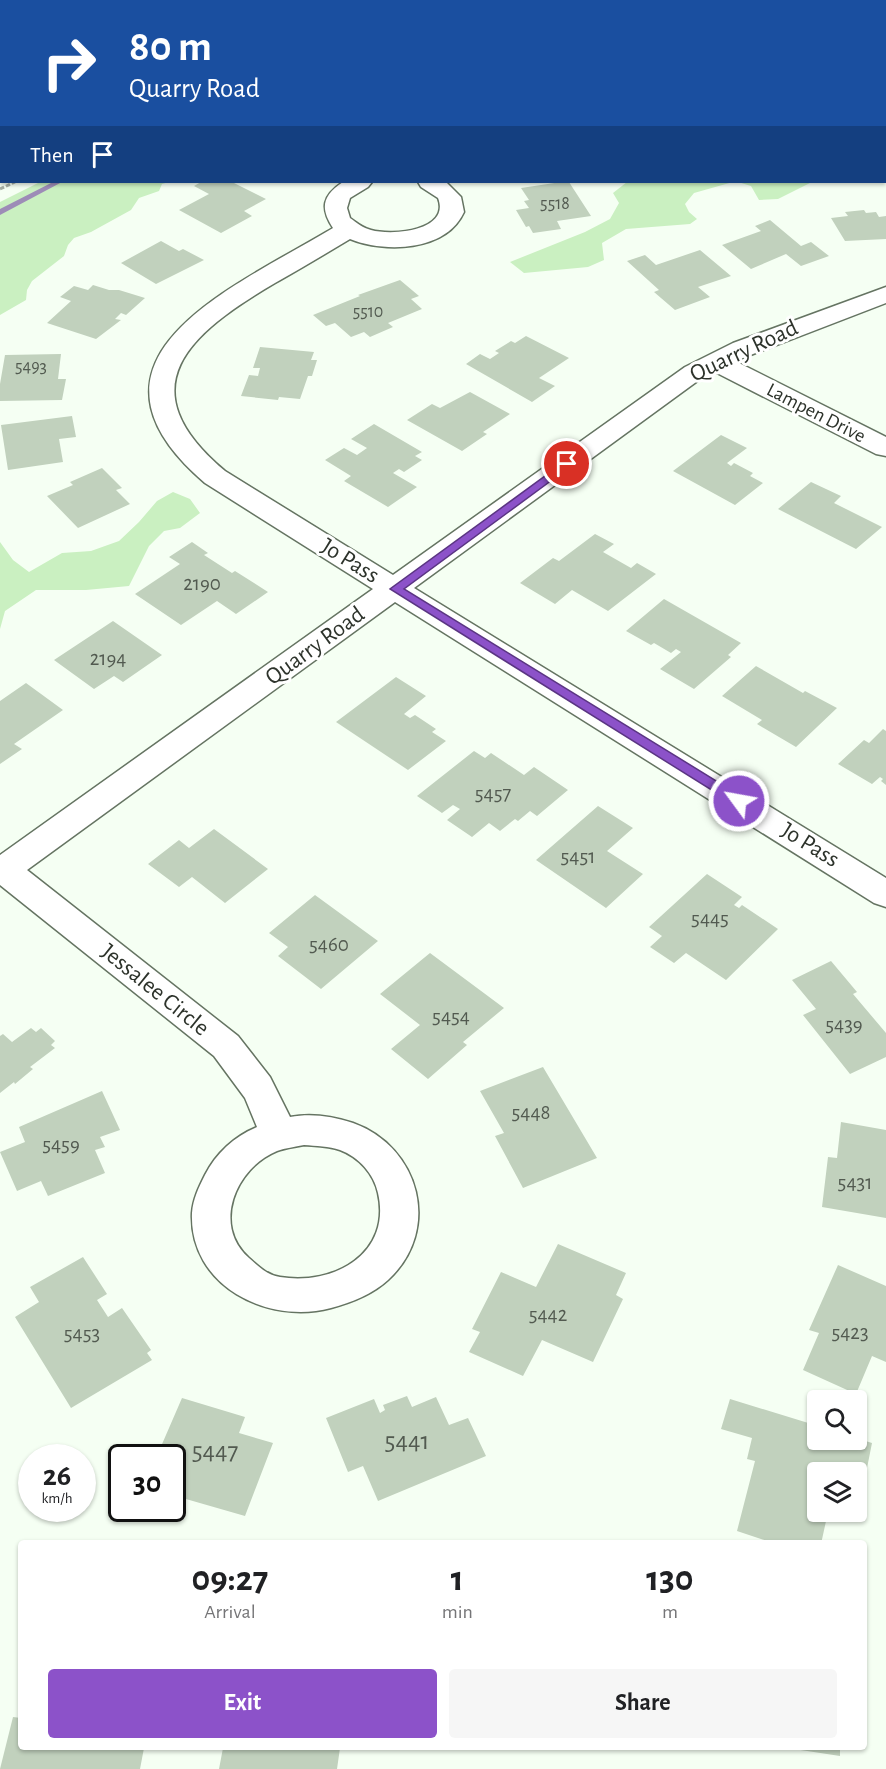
<!DOCTYPE html>
<style>
body{margin:0;font-family:"Alegreya Sans",sans-serif;background:#f6f6f6;color:#202124;height:100vh;display:flex;flex-direction:column;font-size:22px;white-space:nowrap}
*{box-sizing:border-box;margin:0}
p{font-size:20px;color:#757577}
.icon{flex:none;width:33px;height:33px;fill:none;stroke:currentColor;stroke-width:2;stroke-linecap:round;stroke-linejoin:round}
.map{position:relative;flex:1;overflow:hidden}
.panel{position:absolute;left:18px;top:1540px;width:849px;height:210px;display:flex;flex-direction:column;background:#fff;border-radius:6px;box-shadow:0 2px 4px #0004}
.panel>*{flex:none}
.banner{position:absolute;left:0px;top:0px;width:886px;height:183px;box-shadow:0 2px 4px #0004;background:#1a4fa0;color:#fff;overflow:hidden}
.buttons{position:absolute;left:807px;top:1390px;display:grid;gap:12px}
.buttons a{display:grid;place-items:center;width:60px;height:60px;border-radius:6px;background:#fff;box-shadow:0 2px 4px #0004;font-size:30px}
.speed{position:absolute;left:18px;top:1444px;display:flex;gap:12px;font-size:30px;font-weight:700;text-align:center}
.speed>*{display:grid;place-content:center;width:78px;height:78px;border-radius:50%;background:#fff;box-shadow:0 2px 4px #0004;line-height:1}
.speed small{font-size:15px;font-weight:400}
.speed .limit{border:3px solid #111;border-radius:9px;background:#fff;color:#111}
.pin{position:absolute;display:grid;place-items:center;width:51px;height:51px;color:#fff;margin:-26px;border:3px solid #fff;border-radius:50%;box-shadow:0 2px 6px #0007}
.me{position:absolute;width:66px;margin:-33px;rotate:302deg;stroke-linejoin:round;filter:drop-shadow(0 0 4px #0008)}
.turn{display:flex;align-items:center;gap:21px;height:126px;padding:0 30px;font-size:27px}
.turn .icon{width:78px;height:78px;stroke-width:2.5}
.turn b{display:block;font-size:42px;line-height:51px}
.then{display:flex;align-items:center;height:57px;padding:0 30px;background:#0003;gap:12px;font-size:22px}
.eta{display:flex;justify-content:space-evenly;align-items:center;height:102px;text-align:center}
.eta b{font-size:36px;font-weight:600;line-height:42px}
.primary-button{display:flex;gap:12px;margin-top:auto;padding:12px 30px}
.primary-button a{flex:1;height:69px;border-radius:6px;background:#8c52c9;color:#fff;font-size:24px;font-weight:600;line-height:69px;text-align:center}
.primary-button a+a{background:#f6f6f6;color:#202124}
.map>svg:first-child{display:block}
.green{fill:#caf0c1}
.lines{fill:none;stroke-linecap:round;stroke-linejoin:round}
.stream{fill:#9d8cb7;fill-rule:evenodd}
.building{fill:#c1d1bd}
.street-casing{stroke:#657462;stroke-width:3}
.path{stroke:#a5aea3;stroke-width:3;stroke-dasharray:4.5 2;stroke-linecap:butt}
.street{fill:#fff;fill-rule:evenodd}
.route{fill:#8c52c9;stroke:#5b3583;stroke-width:1.5}
.labels{text-anchor:middle;dominant-baseline:central;stroke-width:6;stroke-linejoin:round;paint-order:stroke}
.far-number-label{font-size:18px;fill:#525a50}
.far-street-label{font-size:20px;fill:#2d332b;stroke:#fff}
.number-label{font-size:21px;fill:#525a50}
.street-label{font-size:24px;fill:#2d332b;stroke:#fff}
.near-number-label{font-size:26px;fill:#525a50}
</style>
<div class="map">
<svg width="886" height="1769" viewBox="0 0 886 1769">
<rect width="100%" height="100%" fill="#f5fff3"/>
<!-- green -->
<path class="green" d="M0,0H343L2,2L0,141Z
M435,0H845L436,2Z
M40,182H169L162,184L159,191L139,198L131,210L91,232L74,238L68,245L64,256L32,281L27,290L26,300L0,315V202Z
M627,182H733L694,193L685,204L689,212L697,219L690,224L626,229L602,243L604,260L588,267L524,273L510,262L585,232L610,219L619,203L613,193Z
M738,182H812L778,199L759,200L751,186Z
M173,492L190,499L200,513L180,528L164,531L149,546L129,586L86,590H36L5,611L0,629V542L13,560L29,572L62,553L91,551L119,541L139,522L157,501Z"/>
<g class="lines">
<!-- stream -->
<path class="stream" d="M402,0H412L411,2Z
M53,182H62L0,215V209Z"/>
</g>
<!-- building -->
<path class="building" d="M201,182H232L266,199L244,211L252,216L221,233L179,210L209,194L194,186Z
M561,182H569L591,216L557,221L561,229L533,233L529,226L526,227L516,210L529,208L524,201L529,200L521,188Z
M864,210L866,213L876,212L879,217L886,216V239L845,241L831,218L848,216L845,212Z
M770,220L801,246L811,242L829,256L801,266L786,254L751,269L722,245L761,231L755,226Z
M161,241L179,251L183,249L204,260L156,284L121,263Z
M700,250L731,276L698,287L710,297L675,310L654,292L659,290L627,261L645,255L656,265Z
M400,280L419,296L411,299L422,309L388,323L393,327L370,337L364,332L351,337L335,323L326,326L313,315L360,296L358,295Z
M93,285L109,290H119L145,298L126,315L121,313L115,319L121,320L96,339L47,323L71,301L60,297L74,286L88,290Z
M526,336L569,358L539,378L555,386L532,402L466,364L480,354L490,359L499,353L495,351L511,341L515,343Z
M260,347L314,352L311,360H317L312,376H308L300,399L279,397L278,400L241,396L249,375L258,376L260,368H253Z
M61,354L58,379H66L62,400L0,401V384L5,355Z
M470,392L510,414L483,432L487,434L462,451L407,420L432,404L440,408Z
M72,416L76,437L59,439L63,462L8,470L1,425Z
M374,424L422,452L415,456L422,460L404,472L399,469L393,473L417,487L388,507L344,481L351,476L325,460L344,448L357,455L367,448L351,439Z
M721,435L747,448L727,463L731,466L734,463L753,473L750,476L763,483L735,505L673,471Z
M102,468L122,488L116,490L130,504L78,528L47,496L73,485L70,482Z
M811,482L841,496L834,503L882,527L856,549L778,509Z
M595,534L614,544L603,552L631,568L637,563L656,574L608,611L572,590L555,604L520,583L553,558L559,561Z
M192,542L208,553L204,555L232,573L235,571L268,592L236,614L217,601L181,625L135,594L180,564L169,557Z
M664,599L741,643L728,655L731,657L694,689L660,669L681,652L676,649L671,653L654,643L651,645L626,631Z
M113,621L162,655L123,682L114,676L94,689L54,660Z
M756,666L803,693L805,691L837,708L796,747L757,724L762,720L722,696Z
M396,677L426,696L404,714L410,718L415,715L436,729L432,732L446,741L408,770L336,722Z
M26,683L63,710L14,744L22,749L0,764V701Z
M883,729L886,731V785L881,781L883,779L880,777L872,784L838,764L864,740L869,743Z
M474,751L485,758L491,753L524,775L534,767L568,790L537,816L530,811L518,821L515,819L500,831L489,823L472,837L447,820L460,809L453,805L442,813L417,796Z
M598,806L633,828L607,851L643,874L606,908L536,860Z
M214,829L268,869L225,903L192,877L179,887L148,864L179,840L189,848Z
M707,874L742,897L734,905L739,908L742,905L778,929L726,980L686,953L674,963L650,947L662,936L649,927Z
M315,895L378,941L321,989L278,956L288,947L269,933Z
M430,953L504,1008L463,1042L467,1045L428,1079L391,1049L420,1025L380,994Z
M831,961L857,992L853,994L886,1033V1057L850,1074L803,1015L816,1009L792,980Z
M31,1028L36,1032L41,1028L55,1041L51,1045L55,1048L30,1067L33,1069L15,1084L14,1082L0,1093V1036L3,1034L12,1042Z
M543,1067L597,1158L523,1188L495,1136L504,1133L480,1091Z
M102,1091L120,1130L100,1137L105,1147L95,1150L105,1173L48,1196L41,1181L17,1191L0,1152L25,1142L19,1127Z
M841,1122L886,1130V1218L822,1207L828,1157L837,1158Z
M558,1244L626,1273L616,1295L623,1299L593,1362L542,1340L523,1376L469,1352L480,1332L472,1329L501,1272L536,1287Z
M83,1257L107,1294L97,1300L108,1317L122,1308L151,1350L147,1353L152,1360L71,1408L15,1317L39,1302L30,1287Z
M838,1265L886,1286V1362L872,1356L856,1394L803,1370L819,1333L809,1330Z
M407,1396L412,1407L436,1397L449,1425L468,1418L486,1456L378,1501L363,1466L348,1472L326,1418L374,1399L380,1413L385,1410L383,1405Z
M182,1398L245,1417L239,1433L273,1443L245,1516L172,1495V1458H156Z
M730,1399L818,1426V1440H856V1438L872,1443L861,1498L856,1496V1473H818V1512H828L821,1544H776L737,1531L755,1461L747,1459L752,1438L721,1429Z
M13,1717L21,1718V1748H144L140,1769H0Z
M223,1748H340L337,1769H219Z
M794,1748H840V1756L794,1749Z"/>
<g class="lines">
<defs>
<path id="street" d="M343,182H372L368,187L350,198L347,208L350,218C357,223 363,228 371,230C392,236 451,231 438,198L421,187L418,182H446L461,197L464,212C446,252 384,253 350,239C325,254 300,269 275,283C190,333 125,387 225,471L393,575L685,367L733,343L886,287V303L735,361L886,437V456L876,454L715,372L703,377L414,588L886,878V907L874,903L395,602L27,870L238,1036L270,1077L290,1117C311,1113 332,1116 353,1123C420,1147 442,1230 388,1280C373,1294 350,1303 331,1308C268,1325 189,1286 192,1213C193,1199 199,1187 205,1175C216,1153 235,1136 257,1127L245,1098L214,1056L0,885V855L373,589L205,483C59,358 235,287 333,228C320,208 322,196 343,182ZM304,1145C316,1146 329,1146 340,1150C359,1157 374,1174 378,1193C392,1253 334,1286 280,1277C267,1275 258,1266 249,1258C212,1226 235,1168 277,1151C285,1148 295,1147 304,1145Z"/>
</defs>
<!-- street casing -->
<use href="#street" class="street-casing"/>
<!-- path -->
<path class="path" d="M370,2L373,0
M0,189L15,182"/>
<!-- street -->
<use href="#street" class="street"/>
</g>
<!-- route -->
<path class="route" d="M567,460L573,464L571,466L404,589L744,798L746,801L744,804H734L390,589Z"/>
<g class="labels">
<!-- far-number labels -->
<g class="far-number-label">
<text x="555" y="204">5518</text>
<text x="368" y="312">5510</text>
<text x="31" y="367">5493</text>
</g>
<!-- far-street labels -->
<g class="far-street-label">
<text transform="translate(816 413) rotate(27)">Lampen Drive</text>
</g>
<!-- number labels -->
<g class="number-label">
<text x="202" y="583">2190</text>
<text x="108" y="658">2194</text>
<text x="493" y="793">5457</text>
<text x="578" y="856">5451</text>
<text x="710" y="918">5445</text>
<text x="329" y="944">5460</text>
<text x="451" y="1016">5454</text>
<text x="844" y="1024">5439</text>
<text x="531" y="1112">5448</text>
<text x="61" y="1144">5459</text>
<text x="855" y="1182">5431</text>
<text x="548" y="1314">5442</text>
<text x="850" y="1332">5423</text>
<text x="82" y="1333">5453</text>
</g>
<!-- street labels -->
<g class="street-label">
<text transform="translate(744 351) rotate(-25)">Quarry Road</text>
<text transform="translate(350 561) rotate(32)">Jo Pass</text>
<text transform="translate(315 646) rotate(-36)">Quarry Road</text>
<text transform="translate(810 845) rotate(32)">Jo Pass</text>
<text transform="translate(155 990) rotate(39)">Jessalee Circle</text>
</g>
<!-- near-number labels -->
<g class="near-number-label">
<text x="407" y="1441">5441</text>
<text x="215" y="1451">5447</text>
</g>
</g>
</svg>
<div class="buttons">
<a><svg class="icon" aria-label="search" viewBox="0 0 24 24"><circle cx="10" cy="10" r="6"/><path d="M15 15l6 6"/></svg></a>
<a><svg class="icon" aria-label="layers" viewBox="0 0 24 24"><path d="M12 4l9 5-9 5-9-5zM3 14l9 5 9-5"/></svg></a>
</div>
<div class="speed"><div>26<small>km/h</small></div><div class="limit">30</div></div>
<div class="pin" style="left:567px;top:464px;background:#d93025"><svg class="icon" aria-label="arrive" viewBox="0 0 24 24"><path d="M6 21V4h12l-3 4 3 4H6"/></svg></div>
<svg class="me" style="left:739px;top:801px" viewBox="-20 -20 40 40"><circle r="17" fill="#8c52c9" stroke="#fff" stroke-width="3"/><path d="M0-11L8 9 0 5-8 9z" fill="#fff"/></svg>
<div class="banner">
<div class="turn"><svg class="icon" aria-label="right" viewBox="0 0 24 24"><path d="M7 20v-9h11M14 6l5 5-5 5"/></svg><div><b>80 m</b>Quarry Road</div></div>
<div class="then">Then<svg class="icon" aria-label="arrive" viewBox="0 0 24 24"><path d="M6 21V4h12l-3 4 3 4H6"/></svg></div>
</div>
<section class="panel">
<div class="eta">
<div><b>09:27</b><p>Arrival</p></div>
<div><b>1</b><p>min</p></div>
<div><b>130</b><p>m</p></div>
</div>
<div class="primary-button"><a>Exit</a><a>Share</a></div>
</section>
</div>
